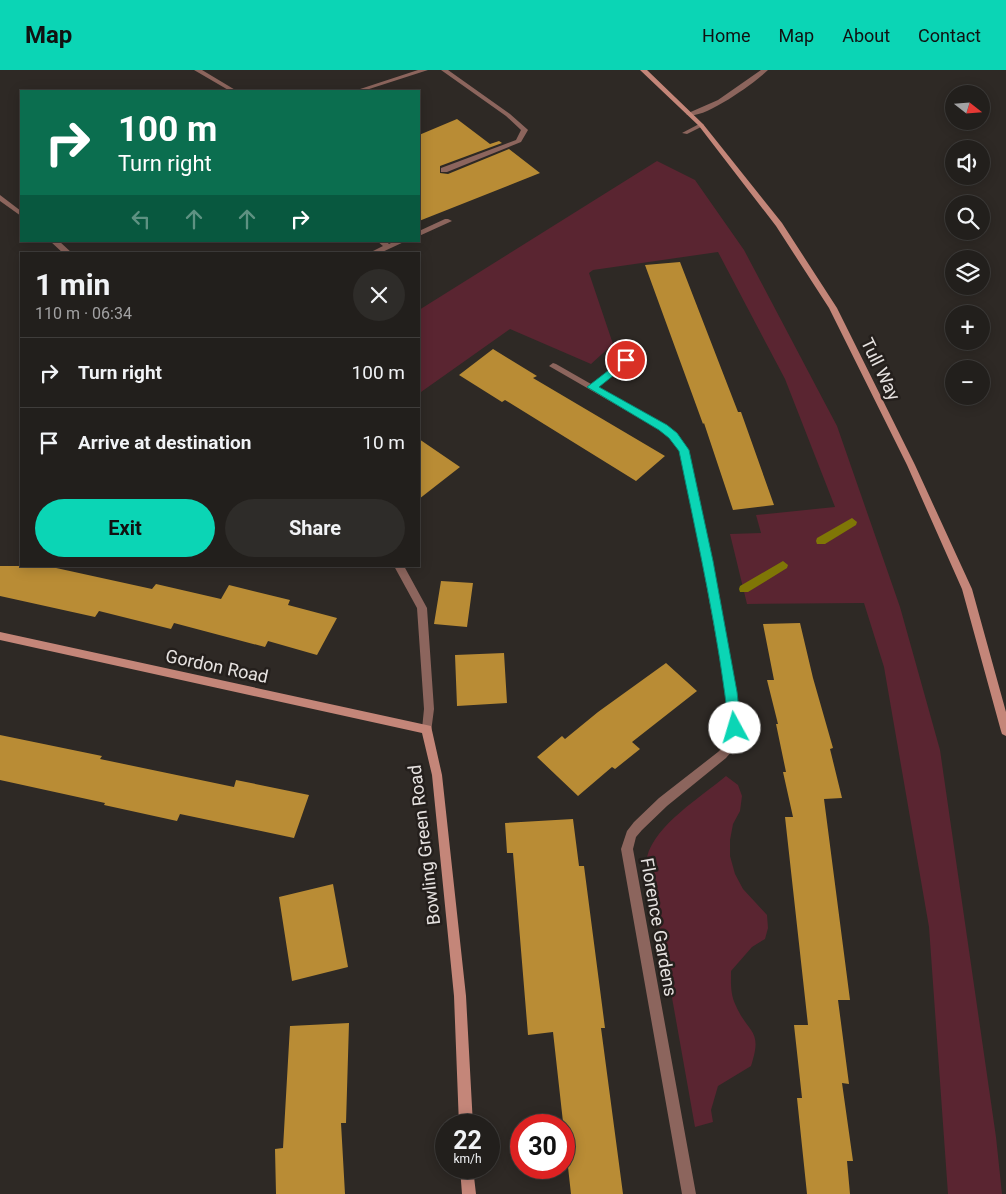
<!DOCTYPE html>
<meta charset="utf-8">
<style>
body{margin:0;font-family:Roboto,sans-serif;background:#2e2c29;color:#f1f3f6;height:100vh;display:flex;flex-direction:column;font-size:19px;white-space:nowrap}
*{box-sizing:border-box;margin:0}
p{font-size:16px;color:#a2a2a3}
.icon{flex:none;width:28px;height:28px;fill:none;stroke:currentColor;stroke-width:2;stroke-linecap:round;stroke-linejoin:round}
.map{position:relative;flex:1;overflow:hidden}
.drawer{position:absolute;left:20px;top:182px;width:400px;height:315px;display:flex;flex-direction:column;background:#221f1c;border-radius:0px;box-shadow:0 2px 12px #0003,0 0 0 1px #3f3d3b}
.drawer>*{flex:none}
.guide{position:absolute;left:20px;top:20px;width:400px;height:152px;border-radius:0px;box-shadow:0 2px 12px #0003,0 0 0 1px #3f3d3b;background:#0b6e4f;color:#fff;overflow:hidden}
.needle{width:32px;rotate:107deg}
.fabs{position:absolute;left:945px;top:15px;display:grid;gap:10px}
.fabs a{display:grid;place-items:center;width:45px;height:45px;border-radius:50%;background:#221f1c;box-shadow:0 2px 12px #0003,0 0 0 1px #3f3d3b;font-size:25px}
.speed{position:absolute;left:435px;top:1044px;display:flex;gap:10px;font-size:25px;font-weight:700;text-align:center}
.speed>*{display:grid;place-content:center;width:65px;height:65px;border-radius:50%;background:#221f1c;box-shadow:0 2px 12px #0003,0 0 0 1px #3f3d3b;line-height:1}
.speed small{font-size:12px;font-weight:400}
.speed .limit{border:8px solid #d22;background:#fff;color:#111}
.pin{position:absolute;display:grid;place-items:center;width:42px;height:42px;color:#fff;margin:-21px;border:2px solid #fff;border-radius:50%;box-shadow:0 1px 5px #0007}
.me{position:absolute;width:55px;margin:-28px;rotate:354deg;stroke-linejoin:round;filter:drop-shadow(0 0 4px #0008)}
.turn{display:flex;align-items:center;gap:18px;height:105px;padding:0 15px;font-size:22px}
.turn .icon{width:65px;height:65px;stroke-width:2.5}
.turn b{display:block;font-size:35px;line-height:42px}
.lanes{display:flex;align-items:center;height:48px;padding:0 15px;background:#0003;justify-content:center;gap:25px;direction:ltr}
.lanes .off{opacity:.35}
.round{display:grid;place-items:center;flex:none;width:52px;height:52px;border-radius:26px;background:#2e2c29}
.summary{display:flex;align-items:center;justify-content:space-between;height:85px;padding:0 15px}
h1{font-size:30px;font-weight:700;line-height:38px}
.cta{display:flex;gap:10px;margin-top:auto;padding:10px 15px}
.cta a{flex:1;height:58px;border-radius:30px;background:#0bd5b5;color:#111;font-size:20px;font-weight:700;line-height:58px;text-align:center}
.cta a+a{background:#2e2c29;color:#f1f3f6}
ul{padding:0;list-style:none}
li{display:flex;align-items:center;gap:15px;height:70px;padding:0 15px;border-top:1px solid #3f3d3b}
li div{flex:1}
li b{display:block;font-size:19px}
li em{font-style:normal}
header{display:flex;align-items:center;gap:30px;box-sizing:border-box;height:70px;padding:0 25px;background:#0bd5b5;color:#111}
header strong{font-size:24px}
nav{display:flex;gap:28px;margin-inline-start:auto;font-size:18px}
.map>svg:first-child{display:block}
.green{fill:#5a2531}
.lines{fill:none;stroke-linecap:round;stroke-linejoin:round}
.stream{fill:#7f7606;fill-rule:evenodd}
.building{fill:#b98c35}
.lane{fill:#8c655d;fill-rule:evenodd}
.street{fill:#8c655d;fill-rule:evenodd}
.secondary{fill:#c48679;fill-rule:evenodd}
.route{fill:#0bd5b5;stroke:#078a76}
.labels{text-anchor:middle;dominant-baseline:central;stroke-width:5;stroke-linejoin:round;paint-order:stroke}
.street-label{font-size:18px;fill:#e6e2e0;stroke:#241f1c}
</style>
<header>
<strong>Map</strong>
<nav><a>Home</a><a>Map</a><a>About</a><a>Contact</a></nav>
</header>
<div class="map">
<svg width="1006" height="1124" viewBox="0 0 1006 1124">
<rect width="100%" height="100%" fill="#2e2925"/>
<!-- green -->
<path class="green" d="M657,91L695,110L744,180L837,356L900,537L940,680L996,1067L1002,1124H948L929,857L884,597L864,533L747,534L730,464L761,463L756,445L835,437L785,309L718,182L593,200L589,203L613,274L591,294L510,259L421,322L419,320V240Z
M726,706L738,715L742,726L740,741L733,754L730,770V786L735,804L743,819L767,845L768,858L765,869L752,877L731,901C731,913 730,924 736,936C749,965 763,959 751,996L718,1016L711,1040L713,1052L695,1057L647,787C655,755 701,727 726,706Z"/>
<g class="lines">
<!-- stream -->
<path class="stream" d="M852,448L857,452L856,455L825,474H817L816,471L817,468Z
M783,491L788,495L787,498L748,522H740L739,519L740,516Z"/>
</g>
<!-- building -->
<path class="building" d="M457,49L490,74L499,71L502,73L440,96V103L448,104L509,79L540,103L419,151V65Z
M680,192L738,342H741L774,435L733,440L704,353L703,354L645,195Z
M493,279L537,306L533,308L665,386L636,411L505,330L502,332L459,305Z
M419,369L460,397L419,429Z
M0,496H47L152,519L156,514L221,529L229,515L290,530L288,535L337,548L317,585L268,571L265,577L174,553L171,559L99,541L95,547L0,526Z
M441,511L473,513L467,557L434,554Z
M800,553L813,608L833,678L830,679L842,728L824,729L850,930H838L849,1014L842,1013L853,1091H847L850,1124H807L797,1028H802L794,955H808L785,747H793L783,702H786L776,654H778L767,610H774L763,554Z
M504,583L507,633L457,636L455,585Z
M666,593L697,621L632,672L640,679L615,699L612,697L578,726L537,687L562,666L565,669L598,642Z
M0,665L102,686L100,689L234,717L236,710L309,725L294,768L180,744L177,751L104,735L105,733L0,710Z
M573,749L579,796H584L605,958H601L623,1124H571L553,962L528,965L513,783H507L505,753Z
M333,814L348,897L292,911L279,827Z
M349,953L346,1053H341L345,1124H276L275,1079L283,1078L290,956Z"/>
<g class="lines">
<!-- lane -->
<path class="lane" d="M701,53L704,55L703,56L687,64L682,63Z"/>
<!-- street -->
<path class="street" d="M194,0H202L237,21H230Z
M418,0H428L363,21H354Z
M441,0H448L510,44L527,59L528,60L521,72L447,102H441V98L516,70L521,60L506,46Z
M761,0H768C757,11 700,53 686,44L718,30Z
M0,125L21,141V146L0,131Z
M445,149H448L452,151L419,166V161Z
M50,171H59L73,184H64Z
M377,171H386L389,174L395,171H406L378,184H367L383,176Z
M626,287L630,290L629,292L597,317L666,356L676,364L688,380L712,491L736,622L740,658L732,681L726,688L667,736L642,760L636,767L633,779L696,1124H682L621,779L627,761L634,752L659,728L718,682L724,676L730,658L726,622L702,491L680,381L670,368L660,360L549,296L553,293L556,294L591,314Z
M394,496H404L427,538L434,639L431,662L427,664L423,662L422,659L424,639L417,538Z"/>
<!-- secondary -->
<path class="secondary" d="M640,0H647L703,54L782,153L837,238L915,395L972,519L1006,642V666L1002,664L1001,661L962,519L907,395L829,238L776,156L699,56Z
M0,562L431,656L442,705L466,926L473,1055H459L454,926L432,705L422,663L0,570Z
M460,1098H473L476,1124H462Z"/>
</g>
<!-- route -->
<path class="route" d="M626,287L631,290L630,292L599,317L667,355L677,363L689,380L713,491L737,622L741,658L739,661L735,663L730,661L729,658C719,565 698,473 679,381L669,368L659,360L587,317Z"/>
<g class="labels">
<!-- street labels -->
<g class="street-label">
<text transform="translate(881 299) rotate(64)">Tull Way</text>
<text transform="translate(217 596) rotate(12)">Gordon Road</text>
<text transform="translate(424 775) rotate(-97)">Bowling Green Road</text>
<text transform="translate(659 857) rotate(80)">Florence Gardens</text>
</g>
</g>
</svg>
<div class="fabs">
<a><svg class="needle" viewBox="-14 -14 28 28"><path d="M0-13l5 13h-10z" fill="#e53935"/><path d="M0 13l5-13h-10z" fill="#a2a2a3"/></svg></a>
<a><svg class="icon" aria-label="sound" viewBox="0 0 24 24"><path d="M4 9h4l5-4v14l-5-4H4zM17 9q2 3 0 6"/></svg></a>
<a><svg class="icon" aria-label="search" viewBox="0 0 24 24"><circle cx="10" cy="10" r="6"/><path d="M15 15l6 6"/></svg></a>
<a><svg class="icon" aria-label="layers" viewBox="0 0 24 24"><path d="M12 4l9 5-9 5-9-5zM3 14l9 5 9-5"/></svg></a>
<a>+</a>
<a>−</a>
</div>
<div class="speed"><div>22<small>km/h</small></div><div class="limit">30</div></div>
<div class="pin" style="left:626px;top:290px;background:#d93025"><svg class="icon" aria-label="arrive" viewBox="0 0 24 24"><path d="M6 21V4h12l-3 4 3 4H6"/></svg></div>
<svg class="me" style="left:735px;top:658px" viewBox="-20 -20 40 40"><circle r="19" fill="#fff"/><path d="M0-13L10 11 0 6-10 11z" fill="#0bd5b5"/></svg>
<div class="guide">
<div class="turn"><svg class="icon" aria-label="right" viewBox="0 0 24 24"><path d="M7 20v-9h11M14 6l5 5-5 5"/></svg><div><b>100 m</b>Turn right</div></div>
<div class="lanes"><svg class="icon off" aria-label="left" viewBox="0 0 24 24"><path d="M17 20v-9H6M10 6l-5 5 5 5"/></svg><svg class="icon off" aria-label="ahead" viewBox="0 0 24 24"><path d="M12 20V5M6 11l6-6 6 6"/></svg><svg class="icon off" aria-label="ahead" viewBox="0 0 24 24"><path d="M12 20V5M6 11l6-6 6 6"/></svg><svg class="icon" aria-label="right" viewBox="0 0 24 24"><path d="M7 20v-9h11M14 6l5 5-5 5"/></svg></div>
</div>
<section class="drawer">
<div class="summary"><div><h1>1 min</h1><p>110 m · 06:34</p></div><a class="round"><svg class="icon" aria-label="close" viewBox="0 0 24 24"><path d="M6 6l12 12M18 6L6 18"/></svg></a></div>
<ul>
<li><svg class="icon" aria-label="right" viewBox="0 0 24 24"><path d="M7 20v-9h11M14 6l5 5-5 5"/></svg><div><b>Turn right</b></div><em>100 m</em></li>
<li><svg class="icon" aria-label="arrive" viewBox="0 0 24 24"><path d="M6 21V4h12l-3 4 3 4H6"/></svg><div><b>Arrive at destination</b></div><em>10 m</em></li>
</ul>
<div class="cta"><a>Exit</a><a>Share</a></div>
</section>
</div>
